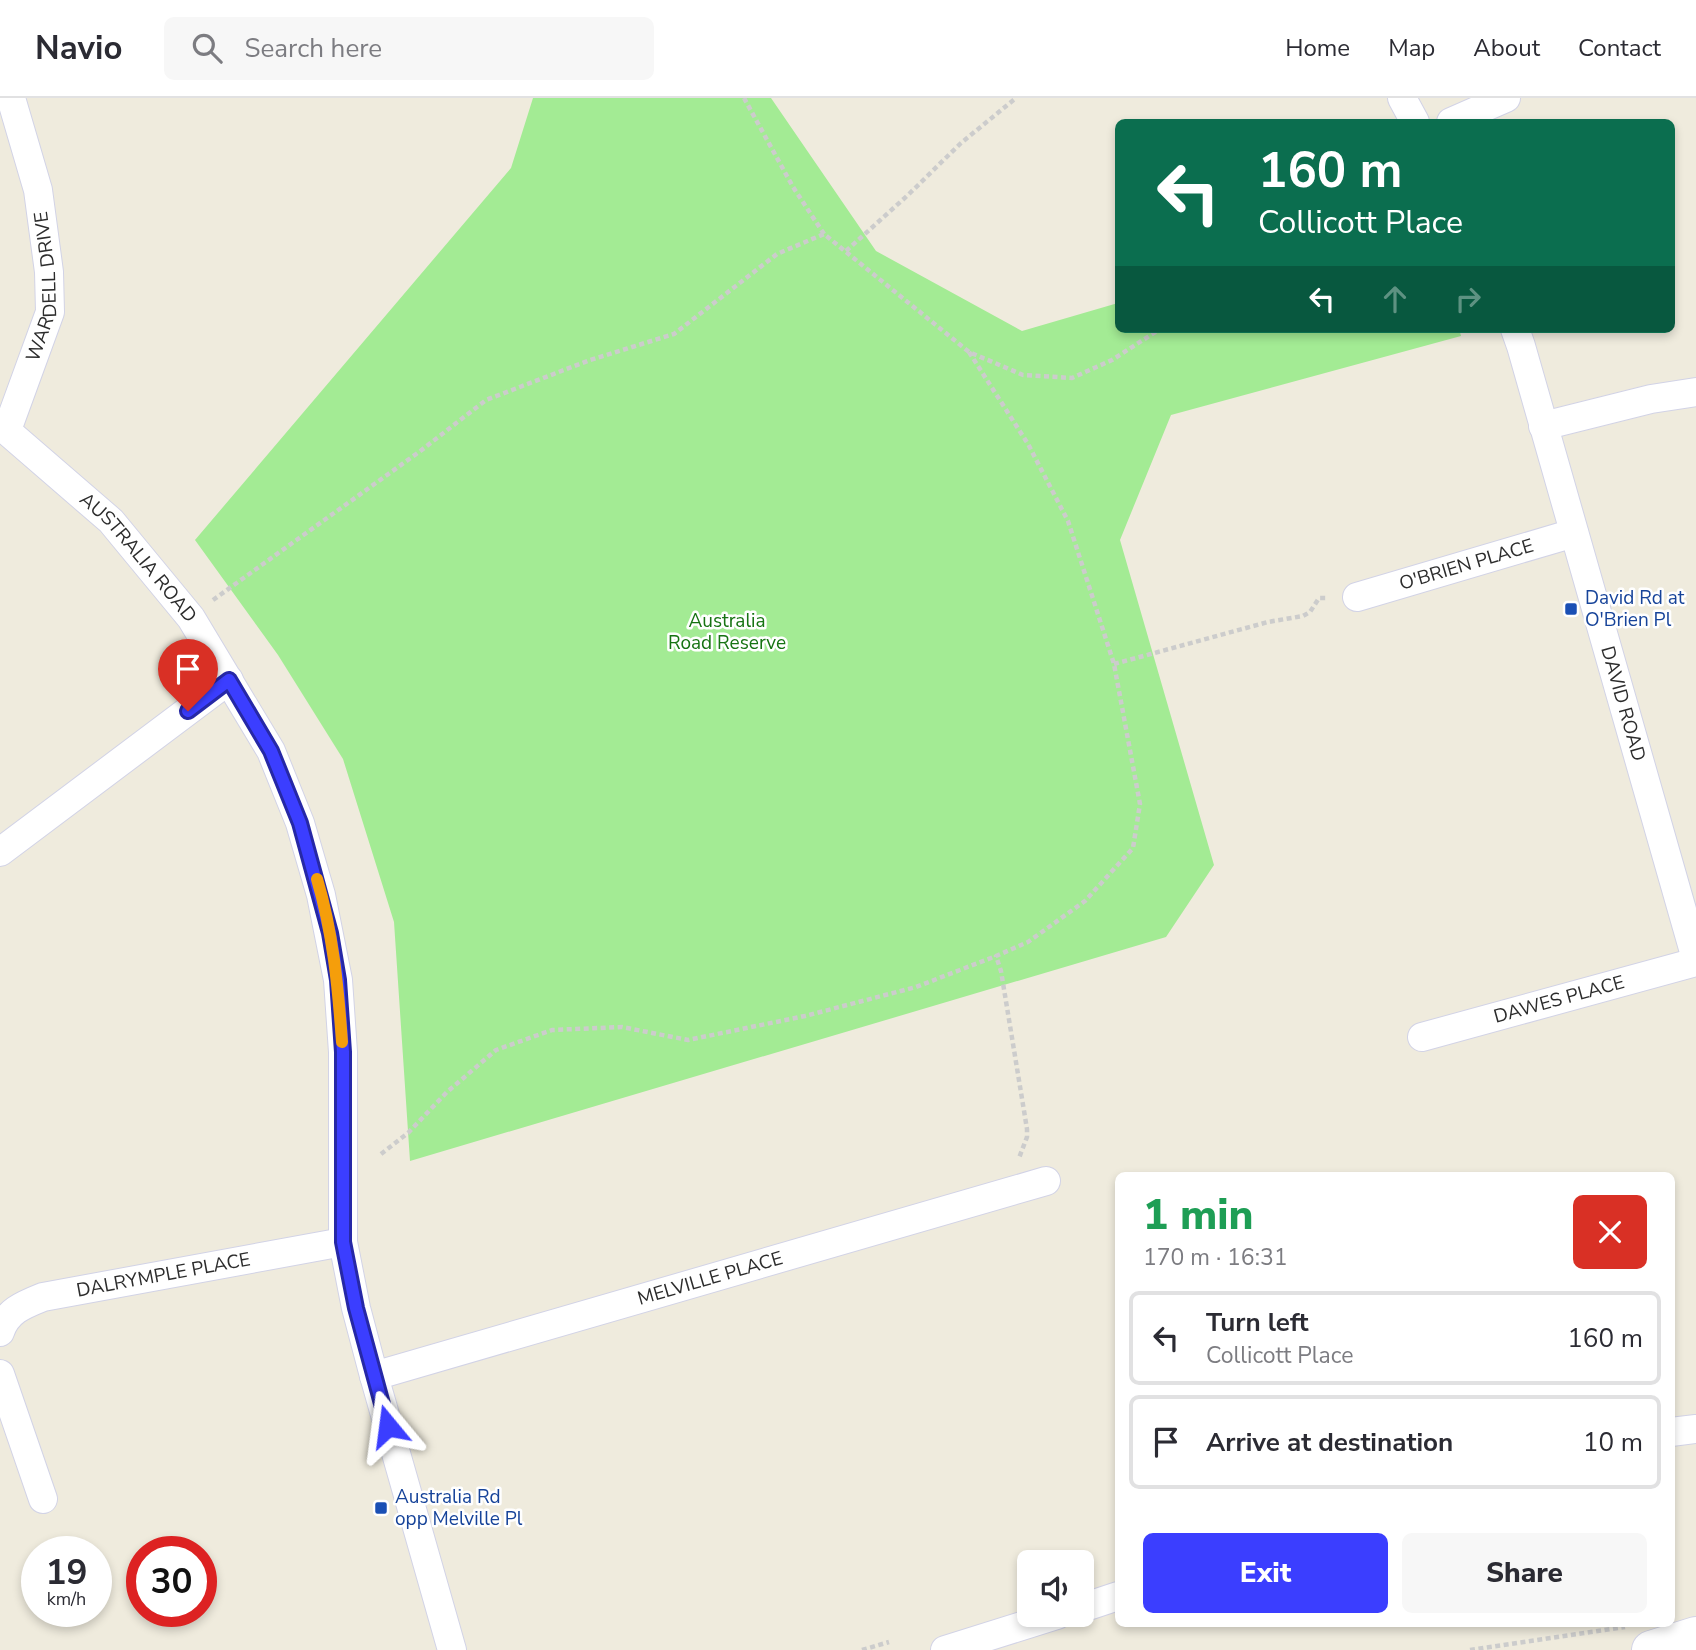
<!DOCTYPE html>
<meta charset="utf-8">
<style>
body{margin:0;font-family:"Nunito Sans",sans-serif;background:#f7f7f7;color:#2b2b33;height:100vh;display:flex;flex-direction:column;font-size:26px;white-space:nowrap}
*{box-sizing:border-box;margin:0}
p{font-size:23px;color:#7c7c81}
.icon{flex:none;width:38px;height:38px;fill:none;stroke:currentColor;stroke-width:2;stroke-linecap:round;stroke-linejoin:round}
.map{position:relative;flex:1;overflow:hidden}
.details{position:absolute;left:1115px;top:1074px;width:560px;height:455px;display:flex;flex-direction:column;background:#fff;border-radius:10px;box-shadow:0 4px 10px #0003}
.details>*{flex:none}
.top-card{position:absolute;left:1115px;top:21px;width:560px;height:214px;border-radius:10px;box-shadow:0 4px 10px #0003;background:#0b6e4f;color:#fff;overflow:hidden}
.tools{position:absolute;left:1017px;top:1452px;display:grid;gap:14px}
.tools a{display:grid;place-items:center;width:77px;height:77px;border-radius:10px;background:#fff;box-shadow:0 4px 10px #0003;font-size:35px}
.speed{position:absolute;left:21px;top:1438px;display:flex;gap:14px;font-size:35px;font-weight:700;text-align:center}
.speed>*{display:grid;place-content:center;width:91px;height:91px;border-radius:50%;background:#fff;box-shadow:0 4px 10px #0003;line-height:1}
.speed small{font-size:18px;font-weight:400}
.speed .limit{border:10px solid #d22;background:#fff;color:#111}
.pin{position:absolute;display:grid;place-items:center;width:60px;height:60px;color:#fff;margin:-72px -30px;border-radius:50% 50% 50% 0;rotate:-45deg;box-shadow:0 0 7px #0007}
.pin .icon{rotate:45deg}
.me{position:absolute;width:77px;margin:-38px;rotate:344deg;stroke-linejoin:round;filter:drop-shadow(0 0 5px #0008)}
.turn{display:flex;align-items:center;gap:24px;height:147px;padding:0 28px;font-size:32px}
.turn .icon{width:91px;height:91px;stroke-width:2.5}
.turn b{display:block;font-size:49px;line-height:60px}
.lanes{display:flex;align-items:center;height:66px;padding:0 28px;background:#0003;justify-content:center;gap:35px;direction:ltr}
.lanes .off{opacity:.35}
.round{display:grid;place-items:center;flex:none;width:74px;height:74px;border-radius:10px;background:#f7f7f7}
.overview{display:flex;align-items:center;justify-content:space-between;height:119px;padding:0 28px}
h1{font-size:42px;font-weight:800;line-height:52px;color:#1e9e55}
.cta{display:flex;gap:14px;margin-top:auto;padding:14px 28px}
.cta a{flex:1;height:80px;border-radius:10px;background:#3b3eff;color:#fff;font-size:28px;font-weight:800;line-height:80px;text-align:center}
.cta a+a{background:#f7f7f7;color:#2b2b33}
ul{padding:0;list-style:none}
li{display:flex;align-items:center;gap:21px;height:94px;margin:0 14px 10px;padding:0 14px;border:4px solid #e1e1e2;border-radius:10px}
li div{flex:1}
li b{display:block;font-size:26px}
li em{font-style:normal}
header{display:flex;align-items:center;gap:42px;box-sizing:border-box;height:98px;padding:0 35px;background:#fff;border-bottom:2px solid #e1e1e2}
header strong{font-size:33px}
nav{display:flex;gap:38px;margin-inline-start:auto;font-size:24px}
.search{width:490px;height:63px;background:#f7f7f7;display:flex;align-items:center;gap:18px;box-sizing:border-box;padding:0 24px;border-radius:10px;color:#7c7c81;font-size:26px}
.map>svg:first-child{display:block}
.green{fill:#a3eb94}
.lines{fill:none;stroke-linecap:round;stroke-linejoin:round}
.street-casing{stroke:#d2d3e6;stroke-width:30}
.secondary-casing{stroke:#d2d3e6;stroke-width:40}
.path{stroke:#ccc;stroke-width:4.5;stroke-dasharray:5 3.5;stroke-linecap:butt}
.street{stroke:#fff;stroke-width:28}
.secondary{stroke:#fff;stroke-width:38}
.route-casing{stroke:#2628a6;stroke-width:18}
.route{stroke:#3b3eff;stroke-width:12}
.slow{stroke:#f59e0b;stroke-width:12}
.transit-dot{fill:#1a4fb4;stroke:#fff;stroke-width:2.5}
.labels{text-anchor:middle;dominant-baseline:central;stroke-width:5;stroke-linejoin:round;paint-order:stroke}
.street-label{font-size:19px;fill:#2c2c2c;stroke:#fff}
.transit-label{font-size:19px;fill:#164399;stroke:#fff;text-anchor:start}
.park-label{font-size:19px;fill:#167312;stroke:#fff}
</style>
<header>
<strong>Navio</strong>
<div class="search"><svg class="icon" aria-label="search" viewBox="0 0 24 24"><circle cx="10" cy="10" r="6"/><path d="M15 15l6 6"/></svg>Search here</div>
<nav><a>Home</a><a>Map</a><a>About</a><a>Contact</a></nav>
</header>
<div class="map">
<svg width="1696" height="1552" viewBox="0 0 1696 1552">
<rect width="100%" height="100%" fill="#efebdd"/>
<!-- green -->
<path class="green" d="M533,0H771L876,153L1022,233L1118,205V231H1459L1461,238L1171,317L1120,442L1214,767L1166,839L410,1063L394,824L343,661L278,557L195,442L511,70Z"/>
<g class="lines">
<defs>
<g id="street">
<path d="M1402,0L1415,24"/>
<path d="M1451,24L1506,0"/>
<path id="s1" d="M1515,231L1521,248L1696,861"/>
<path id="s2" d="M0,327L111,423L191,520L271,653L300,725L321,797L338,882L343,954V1144L356,1210L374,1278L452,1552"/>
<path d="M1543,328L1651,301L1696,294"/>
<path id="s3" d="M7,332L50,214L49,174L38,92L11,0"/>
<path id="s4" d="M1357,499L1574,435"/>
<path d="M0,754L229,582"/>
<path id="s5" d="M1422,939L1696,864"/>
<path id="s6" d="M0,1234C7,1213 23,1207 43,1199L343,1144"/>
<path d="M0,1276L43,1401"/>
<path id="s7" d="M374,1278L1046,1083"/>
<path d="M1671,1334L1696,1331"/>
<path d="M1082,1510L1118,1498"/>
<path d="M945,1552L1057,1517"/>
</g>
<path id="secondary" d="M1651,1552L1696,1538"/>
</defs>
<!-- street casing -->
<use href="#street" class="street-casing"/>
<!-- secondary casing -->
<use href="#secondary" class="secondary-casing"/>
<!-- path -->
<path class="path" d="M744,0L793,89L824,136
M846,153L908,97L961,45L1016,0
M969,254L1028,346L1068,423L1114,566L1140,706L1133,750L1085,803L1028,844L996,858L1001,873L1027,1031V1039L1019,1060
M213,502L419,354L486,302L590,262L674,236L777,156L824,136L969,254L1023,277L1072,280L1112,262L1160,231
M1114,566L1268,524L1303,518L1310,514L1319,500H1328
M381,1056L408,1035L447,994L496,952L552,932L622,929L688,942L805,918L916,889L996,858
M862,1552L889,1544
M1470,1552L1625,1529"/>
<!-- street -->
<use href="#street" class="street"/>
<!-- secondary -->
<use href="#secondary" class="secondary"/>
</g>
<g class="lines">
<defs>
<path id="route" d="M188,613L229,582L271,653L300,725L330,835L338,882L343,954V1144L356,1210L388,1328"/>
</defs>
<!-- route casing -->
<use href="#route" class="route-casing"/>
<!-- route -->
<use href="#route" class="route"/>
<!-- slow -->
<path class="slow" d="M317,781C333,835 338,888 342,944"/>
</g>
<!-- markers -->
<g class="transit-dot">
<rect x="1564" y="504" width="14" height="14" rx="3.5"/>
<rect x="374" y="1403" width="14" height="14" rx="3.5"/>
</g>
<g class="labels">
<!-- street labels -->
<g class="street-label">
<text stroke="none"><textPath href="#s3" startOffset="150">WARDELL DRIVE</textPath></text>
<text stroke="none"><textPath href="#s2" startOffset="192">AUSTRALIA ROAD</textPath></text>
<text stroke="none"><textPath href="#s4" startOffset="114">O'BRIEN PLACE</textPath></text>
<text stroke="none"><textPath href="#s1" startOffset="390">DAVID ROAD</textPath></text>
<text stroke="none"><textPath href="#s5" startOffset="142">DAWES PLACE</textPath></text>
<text stroke="none"><textPath href="#s6" startOffset="180">DALRYMPLE PLACE</textPath></text>
<text stroke="none"><textPath href="#s7" startOffset="350">MELVILLE PLACE</textPath></text>
</g>
<!-- transit labels -->
<g class="transit-label">
<text x="1585" y="500">David Rd at<tspan x="1585" dy="22">O'Brien Pl</tspan></text>
<text x="395" y="1399">Australia Rd<tspan x="395" dy="22">opp Melville Pl</tspan></text>
</g>
<!-- park labels -->
<g class="park-label">
<text x="727" y="523">Australia<tspan x="727" dy="22">Road Reserve</tspan></text>
</g>
</g>
</svg>
<div class="tools">
<a><svg class="icon" aria-label="sound" viewBox="0 0 24 24"><path d="M4 9h4l5-4v14l-5-4H4zM17 9q2 3 0 6"/></svg></a>
</div>
<div class="speed"><div>19<small>km/h</small></div><div class="limit">30</div></div>
<div class="pin" style="left:188px;top:613px;background:#d93025"><svg class="icon" aria-label="arrive" viewBox="0 0 24 24"><path d="M6 21V4h12l-3 4 3 4H6"/></svg></div>
<svg class="me" style="left:388px;top:1328px" viewBox="-20 -20 40 40"><path d="M0-17L14 15 0 8-14 15z" fill="#3b3eff" stroke="#fff" stroke-width="4"/></svg>
<div class="top-card">
<div class="turn"><svg class="icon" aria-label="left" viewBox="0 0 24 24"><path d="M17 20v-9H6M10 6l-5 5 5 5"/></svg><div><b>160 m</b>Collicott Place</div></div>
<div class="lanes"><svg class="icon" aria-label="left" viewBox="0 0 24 24"><path d="M17 20v-9H6M10 6l-5 5 5 5"/></svg><svg class="icon off" aria-label="ahead" viewBox="0 0 24 24"><path d="M12 20V5M6 11l6-6 6 6"/></svg><svg class="icon off" aria-label="right" viewBox="0 0 24 24"><path d="M7 20v-9h11M14 6l5 5-5 5"/></svg></div>
</div>
<section class="details">
<div class="overview"><div><h1>1 min</h1><p>170 m · 16:31</p></div><a class="round" style="background:#d93025;color:#fff"><svg class="icon" aria-label="close" viewBox="0 0 24 24"><path d="M6 6l12 12M18 6L6 18"/></svg></a></div>
<ul>
<li><svg class="icon" aria-label="left" viewBox="0 0 24 24"><path d="M17 20v-9H6M10 6l-5 5 5 5"/></svg><div><b>Turn left</b><p>Collicott Place</p></div><em>160 m</em></li>
<li><svg class="icon" aria-label="arrive" viewBox="0 0 24 24"><path d="M6 21V4h12l-3 4 3 4H6"/></svg><div><b>Arrive at destination</b></div><em>10 m</em></li>
</ul>
<div class="cta"><a>Exit</a><a>Share</a></div>
</section>
</div>
